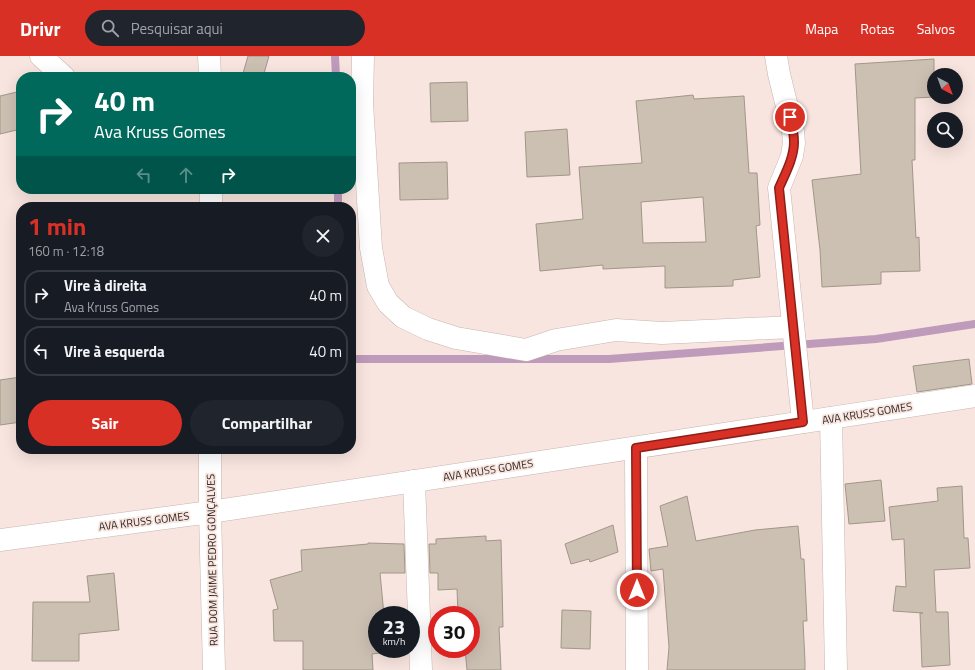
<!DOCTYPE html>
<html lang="pt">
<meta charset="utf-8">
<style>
body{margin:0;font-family:"Titillium Web",sans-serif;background:#20242c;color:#f1f3f6;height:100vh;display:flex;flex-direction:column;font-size:15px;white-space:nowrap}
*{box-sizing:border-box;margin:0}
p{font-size:13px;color:#9ea1a6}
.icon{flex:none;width:22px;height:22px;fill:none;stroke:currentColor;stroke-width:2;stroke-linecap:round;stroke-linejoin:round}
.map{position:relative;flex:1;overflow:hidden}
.drawer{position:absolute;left:16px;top:146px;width:340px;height:252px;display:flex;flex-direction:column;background:#171b24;border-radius:16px;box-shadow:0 4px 16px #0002}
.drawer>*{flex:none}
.hud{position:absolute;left:16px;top:16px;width:340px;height:122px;border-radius:16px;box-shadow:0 4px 16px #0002;background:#00695c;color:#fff;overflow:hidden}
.needle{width:26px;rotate:139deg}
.fabs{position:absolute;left:927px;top:12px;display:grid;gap:8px}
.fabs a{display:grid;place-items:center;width:36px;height:36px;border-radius:50%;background:#171b24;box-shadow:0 4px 16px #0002;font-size:20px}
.speed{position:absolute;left:368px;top:550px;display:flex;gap:8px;font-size:20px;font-weight:700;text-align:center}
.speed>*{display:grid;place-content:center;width:52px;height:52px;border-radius:50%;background:#171b24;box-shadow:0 4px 16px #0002;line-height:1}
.speed small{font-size:10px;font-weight:400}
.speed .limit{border:6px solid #d22;background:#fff;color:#111}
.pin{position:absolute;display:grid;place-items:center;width:34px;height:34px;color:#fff;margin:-17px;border:2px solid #fff;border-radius:50%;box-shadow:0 1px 4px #0007}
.me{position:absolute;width:44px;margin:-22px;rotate:0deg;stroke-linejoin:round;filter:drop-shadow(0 0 3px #0008)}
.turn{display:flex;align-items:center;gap:14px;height:84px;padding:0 12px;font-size:18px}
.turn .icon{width:52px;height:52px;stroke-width:2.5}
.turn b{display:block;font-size:28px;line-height:34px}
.lanes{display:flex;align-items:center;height:38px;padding:0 12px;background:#0003;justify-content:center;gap:20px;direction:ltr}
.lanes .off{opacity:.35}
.round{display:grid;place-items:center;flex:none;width:42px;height:42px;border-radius:21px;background:#20242c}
.headline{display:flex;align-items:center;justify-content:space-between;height:68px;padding:0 12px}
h1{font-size:24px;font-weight:700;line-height:30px;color:#d93025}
.primary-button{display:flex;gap:8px;margin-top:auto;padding:8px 12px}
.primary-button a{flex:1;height:46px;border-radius:24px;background:#d93025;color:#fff;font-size:16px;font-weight:700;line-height:46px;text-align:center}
.primary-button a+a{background:#20242c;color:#f1f3f6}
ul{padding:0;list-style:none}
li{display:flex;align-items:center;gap:12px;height:50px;margin:0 8px 6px;padding:0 4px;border:2px solid #363941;border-radius:16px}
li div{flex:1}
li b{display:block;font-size:15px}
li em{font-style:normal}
header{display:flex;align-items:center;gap:24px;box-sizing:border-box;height:56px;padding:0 20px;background:#d93025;color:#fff}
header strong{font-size:19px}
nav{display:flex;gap:22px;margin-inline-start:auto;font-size:14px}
.search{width:280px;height:36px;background:#20242c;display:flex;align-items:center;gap:10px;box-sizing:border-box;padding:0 14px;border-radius:22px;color:#9ea1a6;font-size:15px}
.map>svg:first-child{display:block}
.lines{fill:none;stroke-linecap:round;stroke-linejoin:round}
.stream{stroke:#be9abb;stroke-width:8}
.building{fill:#ccc0b3;stroke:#a19688;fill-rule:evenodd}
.street-casing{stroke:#c8b5b0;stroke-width:23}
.secondary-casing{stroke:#c8b5b0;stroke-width:23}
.street{stroke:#fff;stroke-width:22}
.secondary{stroke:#fff;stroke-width:22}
.route-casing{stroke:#8d1f18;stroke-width:10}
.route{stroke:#d93025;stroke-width:7}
.labels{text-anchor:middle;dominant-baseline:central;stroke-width:3.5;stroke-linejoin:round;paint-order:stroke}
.street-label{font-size:11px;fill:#261f1c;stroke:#f9e5df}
</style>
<header>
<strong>Drivr</strong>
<div class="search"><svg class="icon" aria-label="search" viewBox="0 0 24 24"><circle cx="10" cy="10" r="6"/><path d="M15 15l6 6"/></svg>Pesquisar aqui</div>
<nav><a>Mapa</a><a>Rotas</a><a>Salvos</a></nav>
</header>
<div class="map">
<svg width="975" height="614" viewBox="0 0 975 614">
<rect width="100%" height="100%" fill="#f9e5df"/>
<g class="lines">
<!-- stream -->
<path class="stream" d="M335,0L336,21
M338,133V151
M351,303H609L876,283L975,268"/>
</g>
<!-- building -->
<path class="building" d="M248,0H269L263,21H242Z
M934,3V41L915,42V104H912L916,182L919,181L920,215L881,216V228L822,231L820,194L812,124L861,118L855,8Z
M467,26L468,65L431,66L430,27Z
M21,35V73L0,78V40Z
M693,39L694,43L744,40L749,117H757L760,169L756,170L760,221L733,224V230L665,232V210L603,213V209L540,215L536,168L583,163L579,111L642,107L636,45ZM703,141L706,186L643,187L641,146Z
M567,73L570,119L527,121L525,76Z
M447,106L448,143L400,144L399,107Z
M969,303L972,328L917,336L913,310Z
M21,321V366L0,369V324Z
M881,424L885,465L849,468L845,428Z
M962,430L964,482H968L970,512L934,514L936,556H948L950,609L922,611L920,557H923L893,555L896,530L906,531L904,483L892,484L889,451L938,445L937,432Z
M687,440L696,485L755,474L798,470L801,503H804L807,565H803L805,606V614H667L669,591L663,513L651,515L649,493L668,490L660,450Z
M613,469L618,496L590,506L589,503L571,508L565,488Z
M486,480V485L501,484L503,571H499L501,614H467L465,593H471V559H458L457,533L438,534V517H430L429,488H436V483Z
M368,487L404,488L405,517H380L384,559H377V593H388V596L372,598L373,614H303V585H274L273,554L278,553L270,524L302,515L301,494L368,488Z
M114,517L119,574L79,578V605H32L33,546H90L87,520Z
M562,554L591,555L590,593L561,592Z"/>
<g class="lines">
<defs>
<path id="street" d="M41,0L64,21
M363,0L362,47L371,192L378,230L388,247L403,261L428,273L456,282L526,294L556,284L616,274L662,277L793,271
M776,0L779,18L793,75L794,87L792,100L779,132L803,366
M831,362L836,614
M636,392L637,614
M414,425L421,614"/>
<path id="secondary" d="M209,0L210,21
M211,151V133
M210,393V456L214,614
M0,484L210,456L975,340"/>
</defs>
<!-- street casing -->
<use href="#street" class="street-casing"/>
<!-- secondary casing -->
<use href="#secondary" class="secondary-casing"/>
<!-- street -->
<use href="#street" class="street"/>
<!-- secondary -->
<use href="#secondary" class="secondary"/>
</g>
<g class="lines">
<defs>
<path id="route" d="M637,534L636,392L803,366L779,132C785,118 794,102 794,86C794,78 792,69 790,61"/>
</defs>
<!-- route casing -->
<use href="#route" class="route-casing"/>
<!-- route -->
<use href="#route" class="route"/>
</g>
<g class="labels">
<!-- street labels -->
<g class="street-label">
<text transform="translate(867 357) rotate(-9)">AVA KRUSS GOMES</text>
<text transform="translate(488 414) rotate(-9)">AVA KRUSS GOMES</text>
<text transform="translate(144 465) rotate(-7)">AVA KRUSS GOMES</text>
<text transform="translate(212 504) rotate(-91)">RUA DOM JAIME PEDRO GONÇALVES</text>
</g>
</g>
</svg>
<div class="fabs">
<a><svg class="needle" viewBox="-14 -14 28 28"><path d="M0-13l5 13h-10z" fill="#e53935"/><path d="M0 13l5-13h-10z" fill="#9ea1a6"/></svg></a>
<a><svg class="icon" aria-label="search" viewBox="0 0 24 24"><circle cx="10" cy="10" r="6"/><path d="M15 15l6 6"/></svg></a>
</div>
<div class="speed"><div>23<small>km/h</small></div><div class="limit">30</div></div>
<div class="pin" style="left:790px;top:61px;background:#d93025"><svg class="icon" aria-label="arrive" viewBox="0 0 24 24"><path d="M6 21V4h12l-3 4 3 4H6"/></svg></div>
<svg class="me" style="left:637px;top:534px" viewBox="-20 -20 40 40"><circle r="17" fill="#d93025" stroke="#fff" stroke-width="3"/><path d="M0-11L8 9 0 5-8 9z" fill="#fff"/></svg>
<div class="hud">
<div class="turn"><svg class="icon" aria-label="right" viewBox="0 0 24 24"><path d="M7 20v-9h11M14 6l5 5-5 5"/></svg><div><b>40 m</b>Ava Kruss Gomes</div></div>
<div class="lanes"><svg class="icon off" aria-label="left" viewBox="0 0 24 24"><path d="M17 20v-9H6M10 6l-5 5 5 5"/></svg><svg class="icon off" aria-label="ahead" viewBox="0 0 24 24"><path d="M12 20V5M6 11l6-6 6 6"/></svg><svg class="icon" aria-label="right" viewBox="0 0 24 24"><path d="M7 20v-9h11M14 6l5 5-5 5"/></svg></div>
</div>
<section class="drawer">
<div class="headline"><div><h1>1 min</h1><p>160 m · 12:18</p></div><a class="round"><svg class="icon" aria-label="close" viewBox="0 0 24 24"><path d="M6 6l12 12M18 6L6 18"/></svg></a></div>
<ul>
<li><svg class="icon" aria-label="right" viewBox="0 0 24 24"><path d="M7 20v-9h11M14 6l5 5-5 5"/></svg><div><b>Vire à direita</b><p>Ava Kruss Gomes</p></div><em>40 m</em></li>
<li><svg class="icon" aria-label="left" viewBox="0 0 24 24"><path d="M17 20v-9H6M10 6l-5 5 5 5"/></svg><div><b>Vire à esquerda</b></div><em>40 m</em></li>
</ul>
<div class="primary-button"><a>Sair</a><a>Compartilhar</a></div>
</section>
</div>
